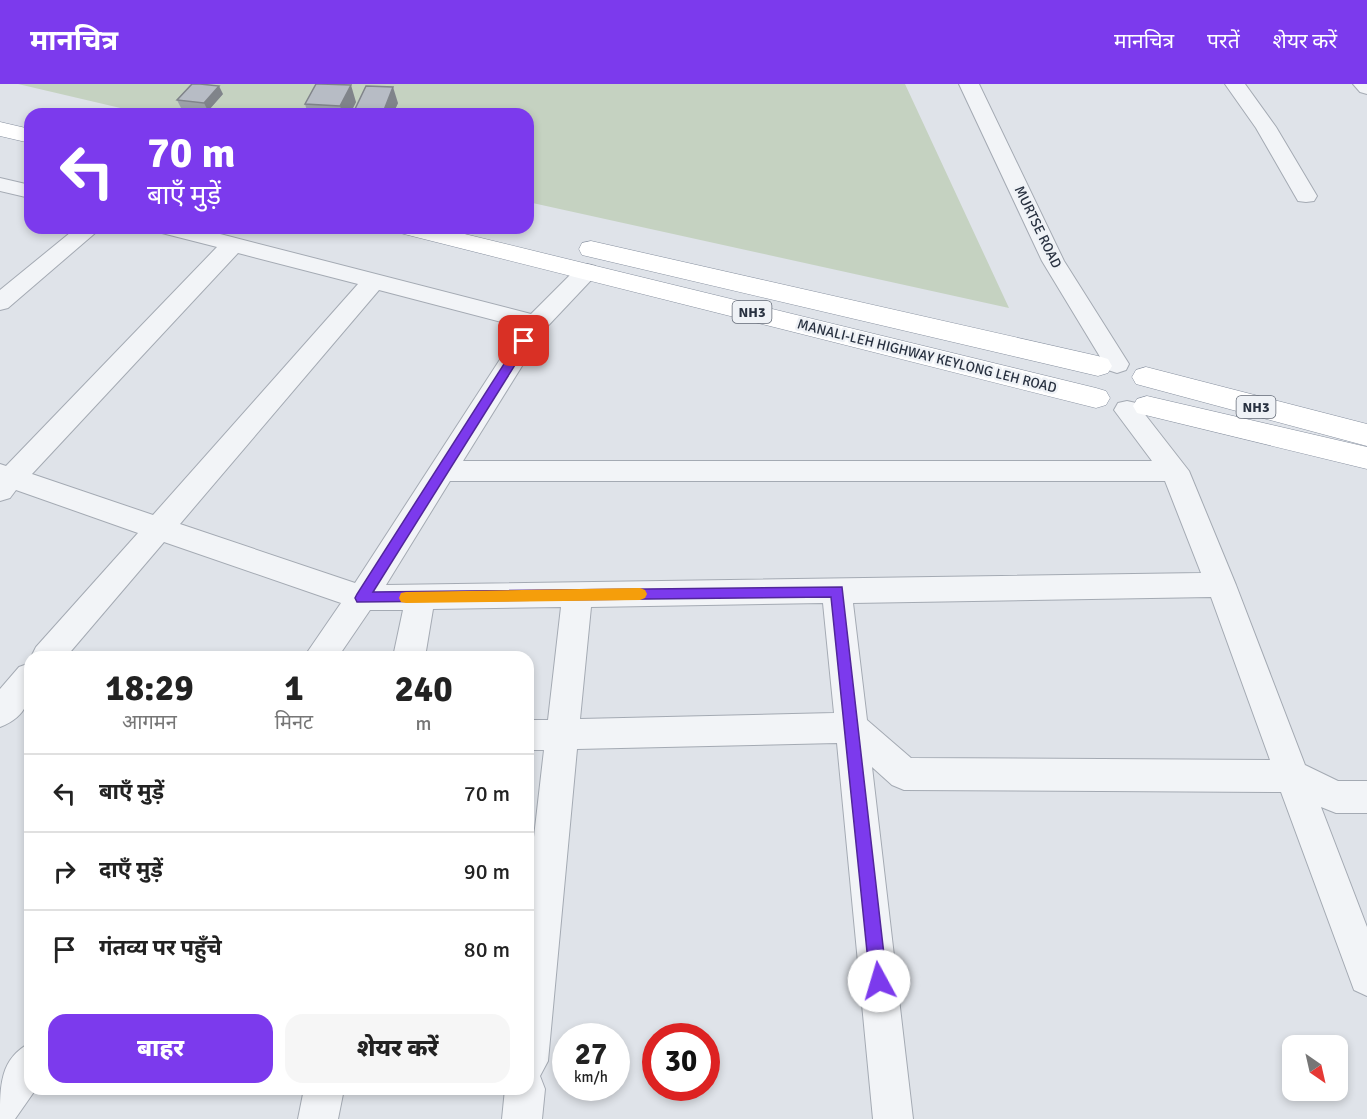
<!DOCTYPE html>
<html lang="hi">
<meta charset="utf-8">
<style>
body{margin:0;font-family:Signika,"Noto Sans Devanagari",sans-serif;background:#f6f6f6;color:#222;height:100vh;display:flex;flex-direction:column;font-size:22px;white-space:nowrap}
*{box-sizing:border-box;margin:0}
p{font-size:20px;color:#767676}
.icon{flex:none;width:33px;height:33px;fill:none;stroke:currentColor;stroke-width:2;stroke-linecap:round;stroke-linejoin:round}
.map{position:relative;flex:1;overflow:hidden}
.drawer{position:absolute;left:24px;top:567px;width:510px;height:444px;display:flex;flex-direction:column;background:#fff;border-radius:18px;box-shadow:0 3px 9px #0003}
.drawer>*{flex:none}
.hud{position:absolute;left:24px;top:24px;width:510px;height:126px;border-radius:18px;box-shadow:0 3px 9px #0003;background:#7c3aed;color:#fff;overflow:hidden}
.needle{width:39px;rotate:146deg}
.fabs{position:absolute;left:1282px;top:951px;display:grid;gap:12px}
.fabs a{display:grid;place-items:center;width:66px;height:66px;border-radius:12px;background:#fff;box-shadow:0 3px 9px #0003;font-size:30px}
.speed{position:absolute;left:552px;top:939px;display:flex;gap:12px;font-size:30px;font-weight:700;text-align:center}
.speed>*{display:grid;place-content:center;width:78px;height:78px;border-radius:50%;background:#fff;box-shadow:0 3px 9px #0003;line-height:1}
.speed small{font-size:15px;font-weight:400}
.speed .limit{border:9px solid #d22;background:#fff;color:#111}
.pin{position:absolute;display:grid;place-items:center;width:51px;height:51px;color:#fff;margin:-26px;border-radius:12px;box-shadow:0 3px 9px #0006}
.me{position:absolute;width:66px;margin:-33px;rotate:354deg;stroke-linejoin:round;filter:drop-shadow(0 0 4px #0008)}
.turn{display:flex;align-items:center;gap:21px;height:126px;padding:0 24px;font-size:27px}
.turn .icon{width:78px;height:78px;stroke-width:2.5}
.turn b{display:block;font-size:42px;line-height:51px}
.eta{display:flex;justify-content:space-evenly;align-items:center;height:102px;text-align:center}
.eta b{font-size:36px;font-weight:800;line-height:42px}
.button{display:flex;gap:12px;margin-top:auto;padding:12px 24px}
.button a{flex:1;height:69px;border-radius:18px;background:#7c3aed;color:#fff;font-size:24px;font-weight:800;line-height:69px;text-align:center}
.button a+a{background:#f6f6f6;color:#222}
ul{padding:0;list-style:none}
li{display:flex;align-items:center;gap:18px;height:78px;padding:0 24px;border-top:2px solid #e0e0e0}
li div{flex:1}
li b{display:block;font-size:22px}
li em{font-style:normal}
header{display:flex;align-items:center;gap:36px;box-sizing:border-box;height:84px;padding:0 30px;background:#7c3aed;color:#fff}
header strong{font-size:28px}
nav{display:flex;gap:33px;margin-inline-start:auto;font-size:21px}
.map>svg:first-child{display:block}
.green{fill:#c5d2c1}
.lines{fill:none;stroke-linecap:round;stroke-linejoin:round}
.street-casing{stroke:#a4aab3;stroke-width:2}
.highway-casing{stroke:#87909f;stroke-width:1}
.street{fill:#f2f4f7;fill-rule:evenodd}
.highway{fill:#fff;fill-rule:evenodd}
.wall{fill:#9da2a9}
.shaded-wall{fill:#80848a}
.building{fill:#b7bcc5;stroke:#80848a;stroke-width:1.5}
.route{fill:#7c3aed;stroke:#51269a;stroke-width:1.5}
.slow{fill:#f59e0b}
.labels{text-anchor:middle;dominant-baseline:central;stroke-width:5;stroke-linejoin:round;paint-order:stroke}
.far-street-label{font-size:14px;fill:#283140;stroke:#eff2f6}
.shield{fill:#eff2f6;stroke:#646b77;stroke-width:1.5}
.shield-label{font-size:14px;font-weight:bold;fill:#283140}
</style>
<header>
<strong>मानचित्र</strong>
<nav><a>मानचित्र</a><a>परतें</a><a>शेयर करें</a></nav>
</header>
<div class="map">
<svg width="1367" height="1035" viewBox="0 0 1367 1035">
<rect width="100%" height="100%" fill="#dfe3e9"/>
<!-- green -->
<path class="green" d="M18,0H905L1009,224L528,118V30H146Z"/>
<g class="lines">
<defs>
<path id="street" d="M959,0H979L1064,177L1129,280L1126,286L1117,289L1108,286L1042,177Z
M1225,0H1245L1276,43L1317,112L1314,117L1306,118L1298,117L1256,44Z
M1353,0H1367V10L1360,8Z
M0,94L30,101V114L0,107Z
M76,144H101L8,224L0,226V206Z
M159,144H197L531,230L579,182L587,180L595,182L599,187L595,192L545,245L463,377H1152L1114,326L1118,319L1127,317L1136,319L1189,387L1236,501L1305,681L1338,697H1367V729H1336L1321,723L1367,843V912L1354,906L1281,708L904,706L892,701L872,683L913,1035H873L837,659L577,665L548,977L540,992L545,1005L542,1035H502L505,1005H528V805L544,666H528V636H548L561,523L433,525L425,573H393L403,526H370L338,573H304L341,519L164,458L66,573H31L36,563L138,449L16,406L10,414L0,417V380L6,382L217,163L162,149ZM238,169L358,200L153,431L32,390ZM379,206L521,243L355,499L180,440ZM450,397H1165L1201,489L386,501ZM1211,513L1270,676L911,674L867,636L853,519ZM823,519L834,629L580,635L591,523Z
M30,579C30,609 33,630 0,643V605L19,583Z
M30,959V1005H36L15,1035H0C0,1001 0,975 30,959Z
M304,1005H344L338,1035H298Z"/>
<path id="highway" d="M0,38L30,45V59L0,52Z
M397,144H440L1096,304L1106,307L1110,314L1106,321L1096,324L400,149Z
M591,157L1098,272L1108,275L1112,282L1108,289L1098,292L582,171L579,165L582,159Z
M1146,283L1367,340V362L1136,300L1132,293L1136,286Z
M1147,312L1367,363V385L1137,329L1133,322L1137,315Z"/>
</defs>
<!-- street casing -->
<use href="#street" class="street-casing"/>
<!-- highway casing -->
<use href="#highway" class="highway-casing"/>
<!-- street -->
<use href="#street" class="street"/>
<!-- highway -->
<use href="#highway" class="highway"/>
</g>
<!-- wall -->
<path class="wall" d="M223,10L208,27L181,24L177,16Z
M356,18L350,30H308L305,20Z
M398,19L393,30H356L355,25Z"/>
<!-- shaded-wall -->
<path class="shaded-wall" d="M351,1L356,18L350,30H343L340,22Z
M219,2L223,10L208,27L204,19Z
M393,3L398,19L393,30H385L384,26Z"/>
<!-- building -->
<path class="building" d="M192,0H200L219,2L204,19L177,16Z
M316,0H321L351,1L340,22L305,20Z
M366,2L393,3L384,26L355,25Z"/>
<!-- route -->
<path class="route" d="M524,254L530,257L373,508L842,503L887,897L885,903L879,906L872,903L870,897L831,513L357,518L355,514L357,510L520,255Z"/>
<!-- slow -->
<path class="slow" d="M640,504L645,506L647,510L645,514L640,516L406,519L401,518L399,514L401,509L406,508Z"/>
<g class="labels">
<!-- far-street labels -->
<g class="far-street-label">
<text transform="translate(1038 143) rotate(64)">MURTSE ROAD</text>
<text transform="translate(927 272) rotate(14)">MANALI-LEH HIGHWAY KEYLONG LEH ROAD</text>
</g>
<!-- shield labels -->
<g class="shield">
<rect x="732.5" y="217" width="39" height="22" rx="4.5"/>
<rect x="1236.5" y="312" width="39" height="22" rx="4.5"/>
</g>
<g class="shield-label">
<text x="752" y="228">NH3</text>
<text x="1256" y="323">NH3</text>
</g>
</g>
</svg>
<div class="fabs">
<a><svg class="needle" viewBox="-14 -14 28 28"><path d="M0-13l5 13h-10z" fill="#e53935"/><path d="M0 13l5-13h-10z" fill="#767676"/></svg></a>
</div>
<div class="speed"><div>27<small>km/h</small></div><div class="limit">30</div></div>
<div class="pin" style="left:524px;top:257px;background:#d93025"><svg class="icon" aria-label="arrive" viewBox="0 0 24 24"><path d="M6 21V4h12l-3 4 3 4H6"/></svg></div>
<svg class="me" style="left:879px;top:897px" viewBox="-20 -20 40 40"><circle r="19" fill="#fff"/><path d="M0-13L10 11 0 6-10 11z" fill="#7c3aed"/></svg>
<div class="hud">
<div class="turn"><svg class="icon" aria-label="left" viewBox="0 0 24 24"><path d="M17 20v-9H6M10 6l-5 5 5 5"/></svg><div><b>70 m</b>बाएँ मुड़ें</div></div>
</div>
<section class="drawer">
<div class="eta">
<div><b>18:29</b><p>आगमन</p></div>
<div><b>1</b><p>मिनट</p></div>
<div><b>240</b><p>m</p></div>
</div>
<ul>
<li><svg class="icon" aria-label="left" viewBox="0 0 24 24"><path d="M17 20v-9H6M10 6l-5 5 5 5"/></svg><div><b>बाएँ मुड़ें</b></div><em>70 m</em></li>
<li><svg class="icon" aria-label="right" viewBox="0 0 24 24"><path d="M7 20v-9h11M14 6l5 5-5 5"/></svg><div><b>दाएँ मुड़ें</b></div><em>90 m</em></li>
<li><svg class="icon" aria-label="arrive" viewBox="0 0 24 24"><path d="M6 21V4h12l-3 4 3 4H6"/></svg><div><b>गंतव्य पर पहुँचे</b></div><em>80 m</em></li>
</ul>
<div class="button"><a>बाहर</a><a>शेयर करें</a></div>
</section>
</div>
